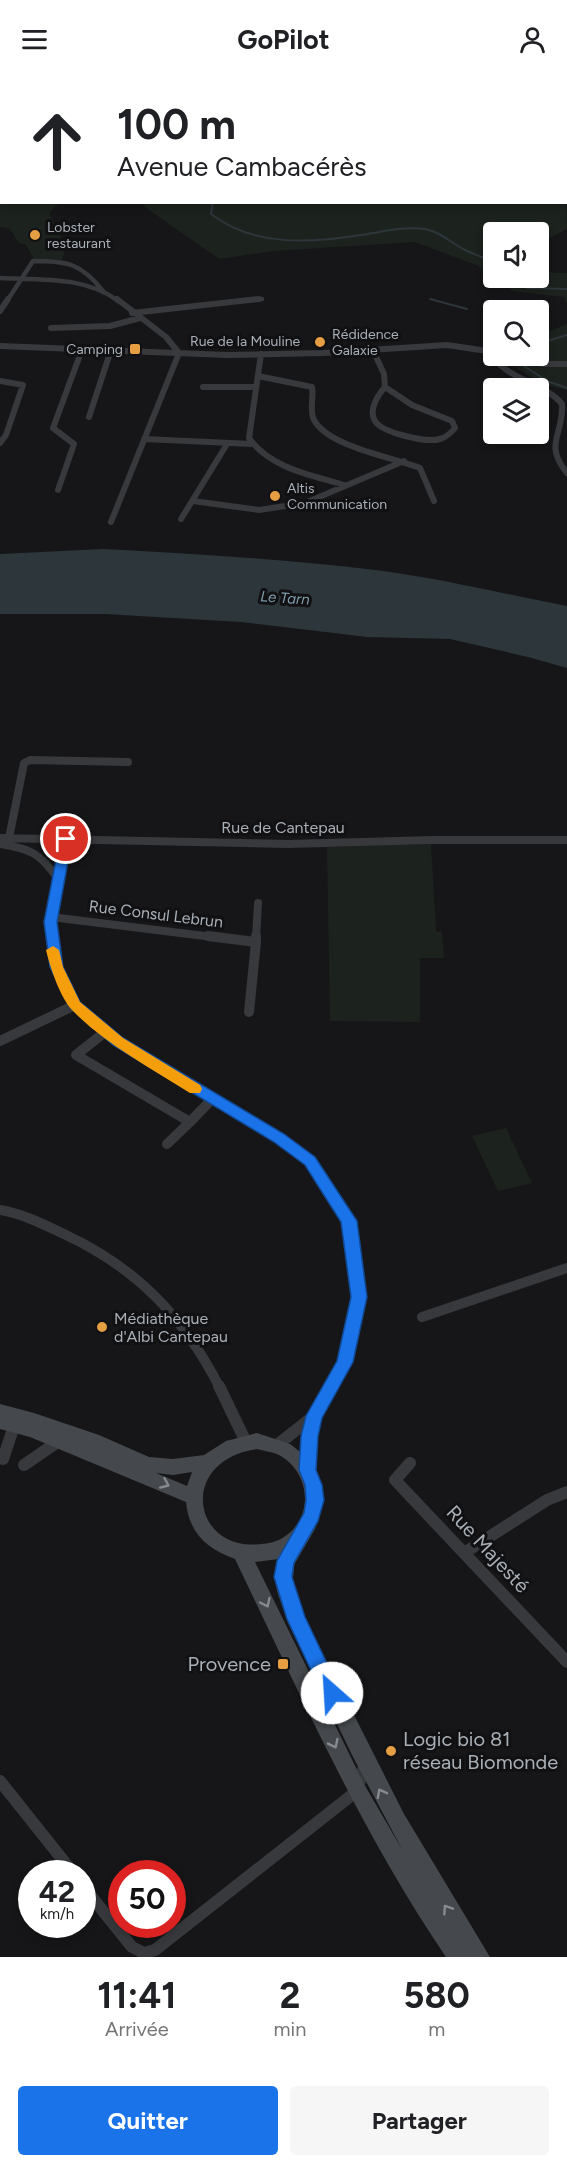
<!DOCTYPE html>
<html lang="fr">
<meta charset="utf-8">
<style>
body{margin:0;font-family:Figtree,sans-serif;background:#f6f6f6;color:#202124;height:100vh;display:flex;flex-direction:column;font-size:22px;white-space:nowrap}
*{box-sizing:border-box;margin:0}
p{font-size:20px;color:#757577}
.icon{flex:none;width:33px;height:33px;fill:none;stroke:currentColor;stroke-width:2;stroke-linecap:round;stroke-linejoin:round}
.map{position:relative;height:1879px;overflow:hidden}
.drawer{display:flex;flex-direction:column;background:#fff;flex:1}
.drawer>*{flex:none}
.banner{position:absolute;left:0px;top:0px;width:567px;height:126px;box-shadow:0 3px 9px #0003;background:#fff;color:#202124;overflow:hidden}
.controls{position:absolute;left:483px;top:144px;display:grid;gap:12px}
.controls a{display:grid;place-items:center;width:66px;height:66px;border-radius:6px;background:#fff;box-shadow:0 3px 9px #0003;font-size:30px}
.speed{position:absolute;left:18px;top:1782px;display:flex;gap:12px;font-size:30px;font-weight:700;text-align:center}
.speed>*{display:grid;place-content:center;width:78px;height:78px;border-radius:50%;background:#fff;box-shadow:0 3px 9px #0003;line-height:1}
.speed small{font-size:15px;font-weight:400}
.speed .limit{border:9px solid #d22;background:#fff;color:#111}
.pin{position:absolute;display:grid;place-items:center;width:51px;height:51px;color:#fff;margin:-26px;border:3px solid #fff;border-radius:50%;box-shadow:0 2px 6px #0007}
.me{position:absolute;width:66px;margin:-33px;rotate:334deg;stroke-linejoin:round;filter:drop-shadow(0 0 4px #0008)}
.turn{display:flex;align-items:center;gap:21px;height:126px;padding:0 18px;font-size:27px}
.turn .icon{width:78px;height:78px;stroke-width:2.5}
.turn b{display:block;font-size:42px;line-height:51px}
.eta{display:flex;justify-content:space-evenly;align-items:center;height:102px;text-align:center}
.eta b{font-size:36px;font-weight:700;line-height:42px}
.primary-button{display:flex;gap:12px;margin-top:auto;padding:12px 18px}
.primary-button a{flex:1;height:69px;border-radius:6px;background:#1a73e8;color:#fff;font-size:24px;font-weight:700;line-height:69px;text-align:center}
.primary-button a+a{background:#f6f6f6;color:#202124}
header{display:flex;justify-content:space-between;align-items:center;height:78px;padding:0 18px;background:#fff;font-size:27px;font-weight:700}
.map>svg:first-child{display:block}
.green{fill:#1c221d}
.water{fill:#2d363b}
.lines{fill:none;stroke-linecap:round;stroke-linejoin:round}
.stream{stroke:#2d363b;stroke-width:2}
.street-far4{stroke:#37393c;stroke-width:4.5}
.street-far3{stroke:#37393c;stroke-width:6}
.street-far2{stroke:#37393c;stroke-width:8}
.street-far1{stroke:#37393c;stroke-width:10}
.street{stroke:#37393c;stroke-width:12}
.secondary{fill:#45484c;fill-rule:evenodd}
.primary{fill:#53565b;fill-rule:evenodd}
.oneway{stroke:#868b92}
.route{fill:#1a73e8;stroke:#114b97;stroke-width:1.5}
.slow{fill:#f59e0b}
.poi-dot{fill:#e59e41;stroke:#111113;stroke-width:2}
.labels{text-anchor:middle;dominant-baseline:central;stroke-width:6;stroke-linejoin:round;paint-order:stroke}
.far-poi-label{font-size:14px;fill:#a9afb7;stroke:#111113;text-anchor:start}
.far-street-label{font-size:14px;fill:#a9afb7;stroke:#111113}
.far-water-label{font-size:15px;font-style:italic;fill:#829faf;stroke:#111113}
.street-label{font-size:16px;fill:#a9afb7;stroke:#111113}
.poi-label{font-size:16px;fill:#a9afb7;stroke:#111113;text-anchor:start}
.near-street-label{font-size:20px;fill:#a9afb7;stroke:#111113}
.near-poi-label{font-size:20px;fill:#a9afb7;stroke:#111113;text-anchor:end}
</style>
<header><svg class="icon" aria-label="menu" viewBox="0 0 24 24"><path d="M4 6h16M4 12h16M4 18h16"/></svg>GoPilot<svg class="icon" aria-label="person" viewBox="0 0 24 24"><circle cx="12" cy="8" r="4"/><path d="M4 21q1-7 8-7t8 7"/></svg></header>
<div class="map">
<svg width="567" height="1879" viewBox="0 0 567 1879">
<rect width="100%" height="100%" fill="#161618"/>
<!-- green -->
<path class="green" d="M0,102L2,124L59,125L49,135L66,169L62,182H35L25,166L19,165L9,150L0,149Z
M566,118L567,151L539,165L538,154H494V199L476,187L415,164L274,173L219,181L149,132L141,125L566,124Z
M539,194L567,195V226L564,219L513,213L494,200H538Z
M567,246V312L544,307L512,287L514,278H538L539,258Z
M431,766L436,853L442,854L444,880H420V944L330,943L327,769Z
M506,1050L532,1105L498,1113L472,1058Z"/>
<!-- water -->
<path class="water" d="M103,471C194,476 285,481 375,492C440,500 503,516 567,528V590L528,579L450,561L367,559L241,544L105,536H0V476Z"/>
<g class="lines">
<!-- stream -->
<path class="stream" d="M240,2L244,0
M213,124L211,136C254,169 310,165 361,157C382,154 403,148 425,151C441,154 451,165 465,172C475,177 485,179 494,186
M505,200L527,210L567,211
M430,221L467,231
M538,266L567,257
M517,278L518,284L547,303L567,310"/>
<!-- street-far4 -->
<path class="street-far4" d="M523,0L528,2
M559,0L563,2
M154,2L156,0
M362,2L364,0
M457,2L461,0
M480,2L482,0
M566,55L567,51
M0,200C39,202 86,198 118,223
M7,223L33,183C67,183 81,185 103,213
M245,223L262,221"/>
<!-- street-far3 -->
<path class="street-far3" d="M117,221L166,259L179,275
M0,233L8,221
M132,235L259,221
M51,250L110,248L140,240
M0,268L227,277L323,275L447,267L494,274
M373,272L384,296L385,309
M492,274C497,298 547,306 562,326C564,356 543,366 567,395
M261,276L249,360C270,390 311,397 344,407
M509,278L544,286H567
M258,298L312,309C314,319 309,332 314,342C329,369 392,379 420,390L434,423
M0,303L23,307L6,357L0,365
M491,308L496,310
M203,309H256
M385,309L412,327L452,343L455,350C451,355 447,359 440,361C427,365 382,355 375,343C368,332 378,317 385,309Z
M507,310L523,302
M89,339L111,272
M144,361L252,366
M58,412L74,366L53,350L80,277L87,271
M193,423L259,432L305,425L404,383
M181,441L227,366
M111,444L179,275"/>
<!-- street-far2 -->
<path class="street-far2" d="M0,760L288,766L433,762H567
M9,760L24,685L30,682L128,684
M0,766C31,771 40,775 58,801
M51,839L221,860
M51,860L50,845L66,761
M256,860L258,825"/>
<!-- street-far1 -->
<path class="street-far1" d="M51,858L56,889L75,927L118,963L279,1060L310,1083L349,1143L359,1219L344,1284L330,1310
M208,858L256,864L249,934
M256,864V858
M105,954L76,977L190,1044L212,1021
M0,963L75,927
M167,1066L190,1044
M0,1132C23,1136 43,1146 64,1156C137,1190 183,1238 220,1310
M422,1239L567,1190"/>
<!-- street -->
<path class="street" d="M219,1308L246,1364
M277,1367L314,1338
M3,1381L14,1348
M410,1385L395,1402L567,1584
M24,1387L59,1363
M308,1392C309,1352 311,1343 330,1308
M464,1475L547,1422L567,1414
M0,1703L74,1796
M82,1807L132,1869L144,1875L155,1872L357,1713L365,1685"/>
<!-- secondary -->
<path class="secondary" d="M0,1326L34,1335L99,1357L149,1379L173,1381L204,1377L226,1363L257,1355L290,1366L308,1380L321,1405L323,1425L315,1451L294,1487L293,1501L298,1526L404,1736L490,1879H446C361,1754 300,1616 235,1481C207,1471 189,1455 186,1424L30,1359L0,1351ZM257,1371C264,1373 273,1374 279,1377C305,1391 313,1425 296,1448C286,1460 276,1465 261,1466C192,1475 177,1382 257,1371ZM192,1394L187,1408L156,1395L173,1397ZM279,1481L275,1494L277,1513L288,1545L353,1679L403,1773L364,1706L255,1484Z"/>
<!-- primary -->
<path class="primary" d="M0,15H2V20H0Z
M566,109H567V113H566Z"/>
</g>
<!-- one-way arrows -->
<defs><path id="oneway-chevron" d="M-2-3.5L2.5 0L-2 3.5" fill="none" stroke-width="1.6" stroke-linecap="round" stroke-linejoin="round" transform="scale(1.5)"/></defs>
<g class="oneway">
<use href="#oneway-chevron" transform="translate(165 1406) rotate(24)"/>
<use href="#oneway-chevron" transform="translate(266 1525) rotate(65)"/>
<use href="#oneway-chevron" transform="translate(334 1666) rotate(64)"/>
<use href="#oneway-chevron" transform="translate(381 1715) rotate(-118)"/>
<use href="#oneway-chevron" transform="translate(447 1831) rotate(-124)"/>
</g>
<!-- route -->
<path class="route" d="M66,757L72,761L57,844L63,889L80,924L123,960L284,1056L315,1079L357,1143L367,1219L353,1284L322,1340L318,1358L316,1392L322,1407L324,1422L318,1443L294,1485L292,1499L305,1539L341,1615L338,1622L332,1625L325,1622L287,1541L274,1499L277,1483L304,1435L306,1422L305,1407L299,1392L301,1358L306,1338L337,1283L351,1219L341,1144L305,1087L274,1064L113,967L71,930L50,889L44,844L60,761Z"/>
<!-- slow -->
<path class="slow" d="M53,868L59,872L63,889L80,924L123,960L200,1007L202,1011L200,1015H190C149,989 105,966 72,932C60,919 50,889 46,872Z"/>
<!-- markers -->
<g class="poi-dot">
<circle cx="35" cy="157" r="6"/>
<circle cx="320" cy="264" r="6"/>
<rect x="129" y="265" width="12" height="12" rx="3"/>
<circle cx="275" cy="418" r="6"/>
<circle cx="102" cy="1249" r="6"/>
<rect x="277" y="1580" width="12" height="12" rx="3"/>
<circle cx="391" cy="1673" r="6"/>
</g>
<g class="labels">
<!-- far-poi labels -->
<g class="far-poi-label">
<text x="47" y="149">Lobster<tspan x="47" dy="16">restaurant</tspan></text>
<text x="332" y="256">Rédidence<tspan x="332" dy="16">Galaxie</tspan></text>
<text x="123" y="271" text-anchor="end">Camping</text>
<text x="287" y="410">Altis<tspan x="287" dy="16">Communication</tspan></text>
</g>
<!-- far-street labels -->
<g class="far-street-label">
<text x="245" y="263">Rue de la Mouline</text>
</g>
<!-- far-water labels -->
<g class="far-water-label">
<text transform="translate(285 520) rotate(4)">Le Tarn</text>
</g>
<!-- street labels -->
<g class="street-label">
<text x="283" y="749">Rue de Cantepau</text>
<text transform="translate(156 836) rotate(7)">Rue Consul Lebrun</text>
</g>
<!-- poi labels -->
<g class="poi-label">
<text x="114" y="1240">Médiathèque<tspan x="114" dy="18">d'Albi Cantepau</tspan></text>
</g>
<!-- near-street labels -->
<g class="near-street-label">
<text transform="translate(488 1471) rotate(47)">Rue Majesté</text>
</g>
<!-- near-poi labels -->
<g class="near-poi-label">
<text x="271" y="1586">Provence</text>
<text x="403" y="1661" text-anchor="start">Logic bio 81<tspan x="403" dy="23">réseau Biomonde</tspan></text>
</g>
</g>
</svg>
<div class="controls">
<a><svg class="icon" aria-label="sound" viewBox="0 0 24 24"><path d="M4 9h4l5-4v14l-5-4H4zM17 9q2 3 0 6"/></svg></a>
<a><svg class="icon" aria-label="search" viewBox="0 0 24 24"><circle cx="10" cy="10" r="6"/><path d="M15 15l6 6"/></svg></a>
<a><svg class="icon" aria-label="layers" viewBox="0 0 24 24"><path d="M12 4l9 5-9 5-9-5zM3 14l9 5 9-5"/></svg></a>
</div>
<div class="speed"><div>42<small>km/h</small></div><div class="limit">50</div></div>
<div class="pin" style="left:66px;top:761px;background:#d93025"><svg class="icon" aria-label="arrive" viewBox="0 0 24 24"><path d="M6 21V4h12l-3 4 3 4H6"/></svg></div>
<svg class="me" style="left:332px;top:1615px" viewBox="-20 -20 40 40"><circle r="19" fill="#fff"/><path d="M0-13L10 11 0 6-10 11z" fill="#1a73e8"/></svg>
<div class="banner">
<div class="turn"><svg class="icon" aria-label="ahead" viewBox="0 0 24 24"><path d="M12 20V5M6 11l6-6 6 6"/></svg><div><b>100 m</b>Avenue Cambacérès</div></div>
</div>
</div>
<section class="drawer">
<div class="eta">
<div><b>11:41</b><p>Arrivée</p></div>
<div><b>2</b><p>min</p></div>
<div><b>580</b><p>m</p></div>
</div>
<div class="primary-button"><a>Quitter</a><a>Partager</a></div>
</section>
